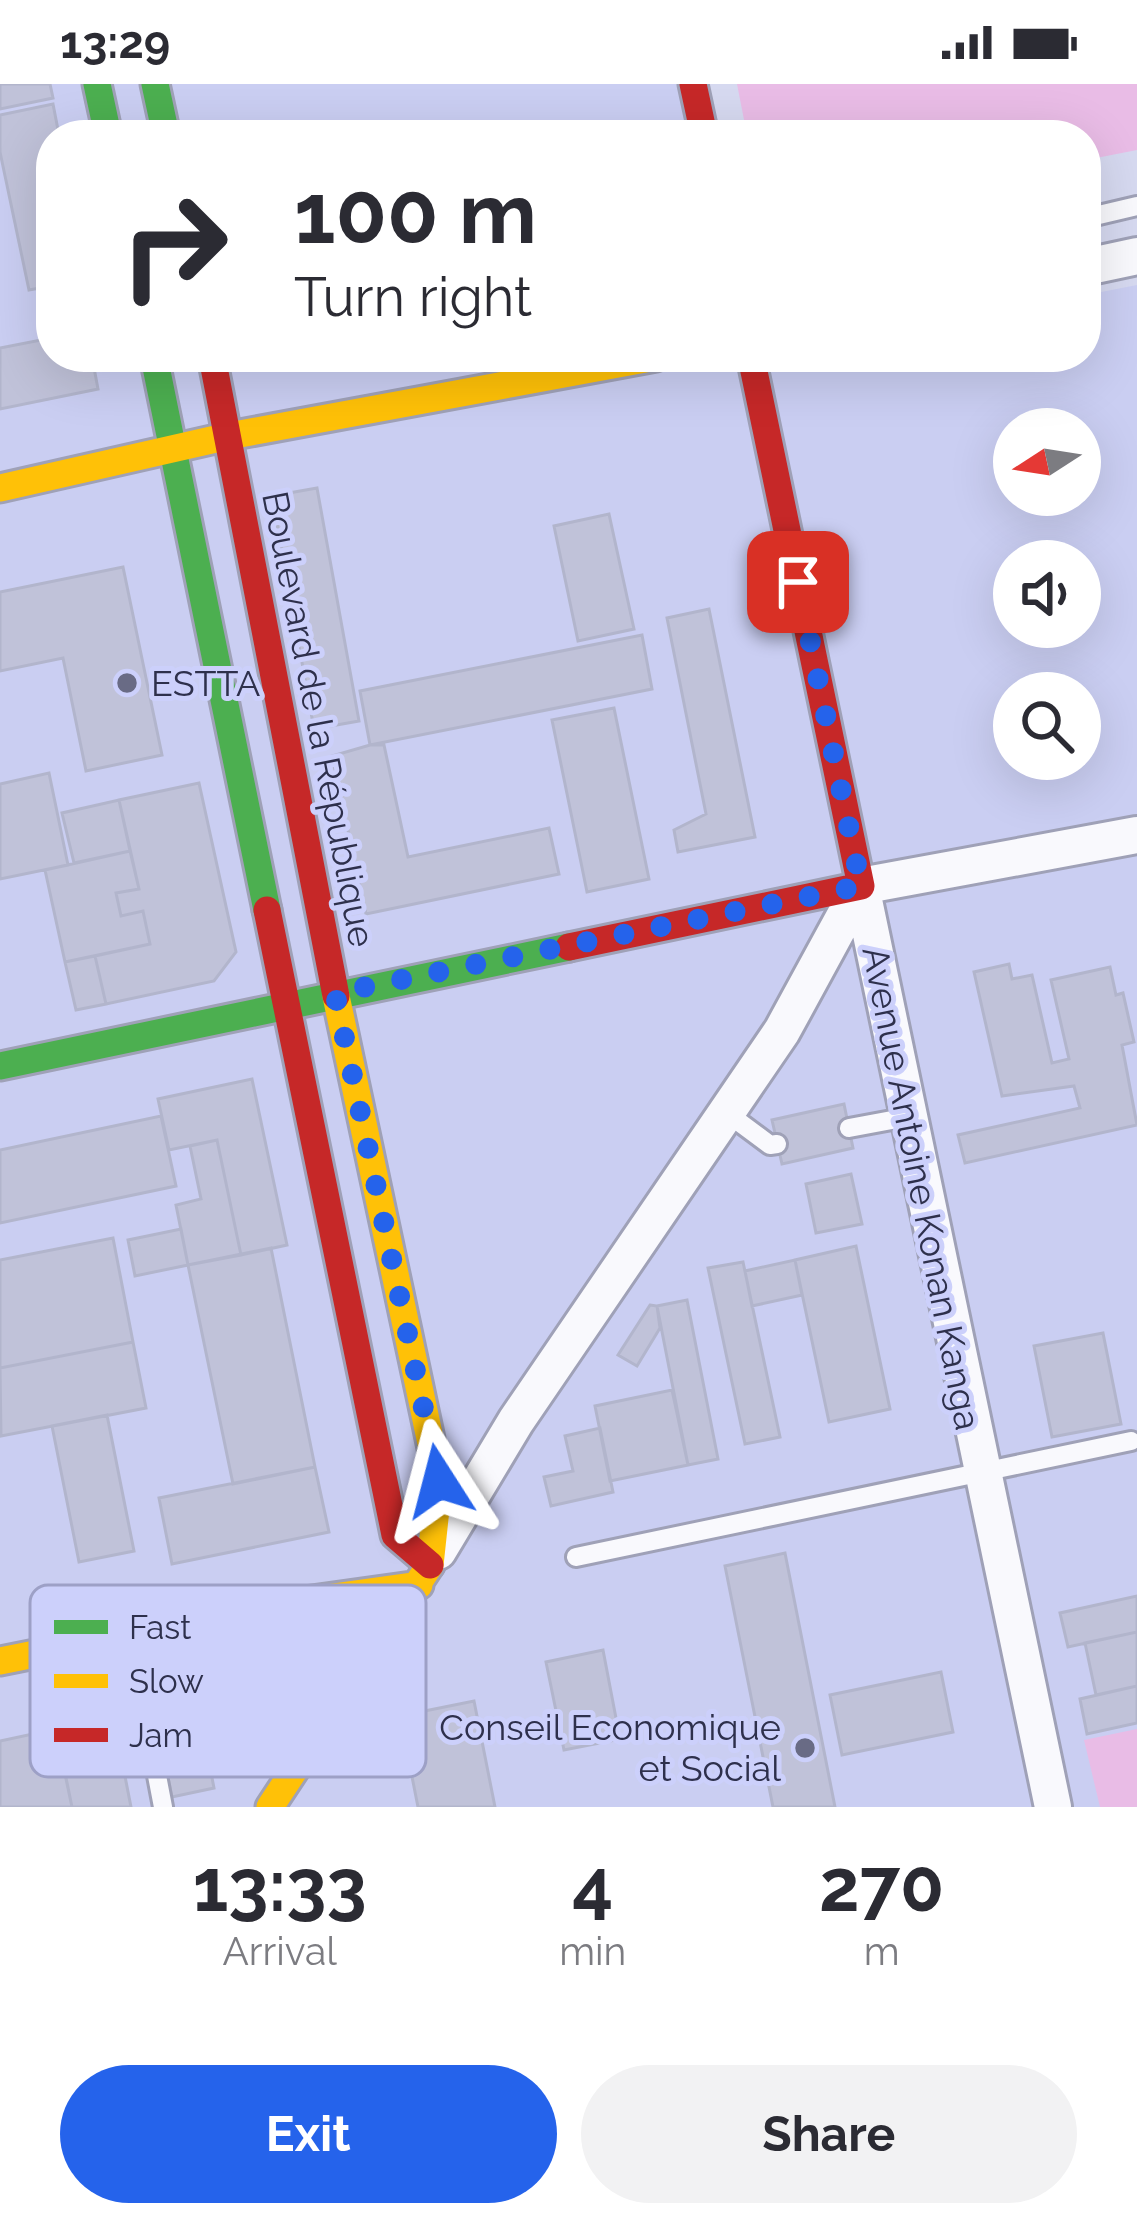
<!DOCTYPE html>
<meta charset="utf-8">
<style>
body{margin:0;font-family:Raleway,sans-serif;background:#f2f2f3;color:#2b2b33;height:100vh;display:flex;flex-direction:column;font-size:45px;white-space:nowrap}
*{box-sizing:border-box;margin:0}
p{font-size:39px;color:#7c7c81}
.icon{flex:none;width:66px;height:66px;fill:none;stroke:currentColor;stroke-width:2;stroke-linecap:round;stroke-linejoin:round}
.map{position:relative;height:1723px;overflow:hidden}
.details{display:flex;flex-direction:column;background:#fff;flex:1}
.details>*{flex:none}
.banner{position:absolute;left:36px;top:36px;width:1065px;height:252px;border-radius:48px;box-shadow:0 12px 48px #0002;background:#fff;color:#2b2b33;overflow:hidden}
.needle{width:78px;rotate:258deg}
.controls{position:absolute;left:993px;top:324px;display:grid;gap:24px}
.controls a{display:grid;place-items:center;width:108px;height:108px;border-radius:50%;background:#fff;box-shadow:0 12px 48px #0002;font-size:60px}
.pin{position:absolute;display:grid;place-items:center;width:102px;height:102px;color:#fff;margin:-51px;border-radius:24px;box-shadow:0 6px 18px #0006}
.me{position:absolute;width:132px;margin:-66px;rotate:351deg;stroke-linejoin:round;filter:drop-shadow(0 0 9px #0008)}
.turn{display:flex;align-items:center;gap:42px;height:252px;padding:0 60px;font-size:54px}
.turn .icon{width:156px;height:156px;stroke-width:2.5}
.turn b{display:block;font-size:84px;line-height:102px}
.eta{display:flex;justify-content:space-evenly;align-items:center;height:204px;text-align:center}
.eta b{font-size:72px;font-weight:700;line-height:84px}
.button{display:flex;gap:24px;margin-top:auto;padding:24px 60px}
.button a{flex:1;height:138px;border-radius:72px;background:#2563eb;color:#fff;font-size:48px;font-weight:700;line-height:138px;text-align:center}
.button a+a{background:#f2f2f3;color:#2b2b33}
.status{display:flex;justify-content:space-between;align-items:center;height:84px;padding:0 60px;background:#fff;direction:ltr}
.status svg{height:33px;fill:currentColor}
.map>svg:first-child{display:block}
.built{fill:#cacef2;fill-rule:evenodd}
.green{fill:#e9bce6}
.building{fill:#c0c2d9;stroke:#b2b5cc;stroke-width:3}
.lines{fill:none;stroke-linecap:round;stroke-linejoin:round}
.lane-casing{stroke:#9fa1b7;stroke-width:24}
.street-casing{stroke:#9fa1b7;stroke-width:42}
.fast-casing{stroke:#9fa1b7;stroke-width:33}
.slow-casing{stroke:#9fa1b7;stroke-width:33}
.jam-casing{stroke:#9fa1b7;stroke-width:33}
.lane{stroke:#f9f9fd;stroke-width:18}
.street{stroke:#f9f9fd;stroke-width:36}
.fast{stroke:#4caf50;stroke-width:27}
.slow{stroke:#ffc107;stroke-width:27}
.jam{stroke:#c62828;stroke-width:27}
.route{stroke:#2563eb;stroke-width:21;stroke-dasharray:0 37.8}
.poi-dot{fill:#696b85;stroke:#ccd0fb;stroke-width:4.5}
.labels{text-anchor:middle;dominant-baseline:central;stroke-width:10;stroke-linejoin:round;paint-order:stroke}
.poi-label{font-size:36px;fill:#2e304c;stroke:#ccd0fb;text-anchor:start}
.street-label{font-size:36px;fill:#2e304c;stroke:#ccd0fb}
.key{fill:#ccd0fb;stroke:#9da0c6;stroke-width:3}
.key-label{font-size:33px;fill:#2e304c}
</style>
<div class="status"><b>13:29</b><svg viewBox="0 0 49 12"><path d="M0 12V9h3v3zM5 12V6h3v6zM10 12V3h3v9zM15 12V0h3v12zM26 1h20v11H26zM47 4h2v5h-2z"/></svg></div>
<div class="map">
<svg width="1137" height="1723" viewBox="0 0 1137 1723">
<rect width="100%" height="100%" fill="#d6d9f0"/>
<!-- built -->
<path class="built" d="M0,0H683L694,51H51V273H1086V211L1137,201V1723H0ZM1014,345H1080V411H1014ZM1014,477H1080V543H1014ZM1014,609H1080V675H1014Z"/>
<!-- green -->
<path class="green" d="M737,0H1137V66L1086,76V51H747Z
M1137,1645V1723H1100L1084,1656Z"/>
<!-- building -->
<path class="building" d="M0,0H50L53,14L0,25Z
M53,20L59,51H51V202L29,206L0,68V31Z
M51,254V273H92L98,305L0,325V264Z
M317,404L359,637L314,645L272,412Z
M609,430L634,545L578,557L554,442Z
M123,483L162,671L86,687L63,574L0,587V508Z
M709,525L755,753L678,768L674,746L706,730L667,534Z
M642,551L652,605L370,661L360,607Z
M614,624L649,795L587,808L552,636Z
M370,661H384L408,773L549,744L559,790L366,830L332,672Z
M49,689L68,781L0,795V700Z
M199,699L236,868L214,897L106,920L95,872L150,860L143,827L121,832L116,809L139,805L119,716Z
M119,716L130,767L74,779L62,729Z
M130,767L139,805L116,809L121,832L143,827L150,860L65,878L45,786Z
M95,872L106,920L76,926L65,878Z
M1009,880L1012,895L1032,891L1052,979L1069,975L1051,896L1110,883L1116,911L1123,909L1134,958L1122,961L1137,1041L965,1079L958,1051L1080,1024L1074,1002L1002,1012L974,888Z
M252,995L287,1161L241,1171L217,1056L169,1066L158,1015Z
M844,1020L853,1064L782,1080L772,1036Z
M161,1032L176,1102L0,1139V1066Z
M217,1056L241,1171L188,1181L176,1121L201,1115L190,1062Z
M851,1090L862,1140L816,1149L806,1100Z
M181,1145L188,1181L135,1192L128,1156Z
M113,1154L133,1258L0,1284V1176Z
M856,1162L890,1325L829,1338L795,1176Z
M271,1164L315,1383L233,1400L188,1181Z
M795,1176L802,1211L752,1222L745,1187Z
M743,1178L780,1353L745,1360L708,1184Z
M687,1216L718,1375L688,1381L657,1222Z
M650,1221L657,1222L660,1244L637,1282L618,1271Z
M1103,1249L1121,1340L1052,1353L1034,1262Z
M133,1258L146,1324L1,1352L0,1284Z
M672,1306L688,1381L610,1397L595,1322Z
M107,1331L134,1467L79,1478L52,1342Z
M600,1344L613,1408L551,1422L544,1393L573,1387L565,1352Z
M315,1383L329,1448L172,1480L159,1414Z
M785,1469L835,1723H773L725,1482Z
M1137,1512V1548L1068,1563L1060,1529Z
M1137,1548V1602L1096,1611L1085,1559Z
M603,1566L620,1655L564,1666L546,1578Z
M941,1588L953,1648L842,1671L830,1611Z
M193,1597L214,1704L172,1713L150,1605Z
M1137,1602V1639L1087,1650L1080,1615Z
M474,1617L495,1723H418L400,1632Z
M111,1621L131,1723H72L59,1662L79,1658L72,1629Z
M56,1645L72,1723H0V1657Z"/>
<g class="lines">
<defs>
<path id="lane" d="M1086,134L1137,122
M727,1029L770,1061L777,1060
M849,1044L908,1033
M576,1473L1131,1357
M114,1555L150,1655L163,1723
M224,1641L266,1568L280,1528
M202,1646L224,1641L311,1645"/>
<path id="street" d="M1086,183L1137,172
M861,802L1053,1723
M861,802L1137,751
M438,1467L516,1337L782,947L861,802"/>
<path id="fast" d="M97,0L108,51
M155,0L166,51
M154,273L267,826
M0,982L569,863"/>
<path id="slow" d="M0,404L229,352L656,273
M0,1577L283,1520L419,1501
M270,1723L430,1481L439,1397L336,912"/>
<path id="jam" d="M693,0L704,51
M212,273L336,912
M267,826L395,1451L430,1481
M569,863L861,802L751,273"/>
</defs>
<!-- lane casing -->
<use href="#lane" class="lane-casing"/>
<!-- street casing -->
<use href="#street" class="street-casing"/>
<!-- fast casing -->
<use href="#fast" class="fast-casing"/>
<!-- slow casing -->
<use href="#slow" class="slow-casing"/>
<!-- jam casing -->
<use href="#jam" class="jam-casing"/>
<!-- lane -->
<use href="#lane" class="lane"/>
<!-- street -->
<use href="#street" class="street"/>
<!-- fast -->
<use href="#fast" class="fast"/>
<!-- slow -->
<use href="#slow" class="slow"/>
<!-- jam -->
<use href="#jam" class="jam"/>
</g>
<g class="lines">
<!-- route -->
<path class="route" d="M439,1397L335,909L861,802L798,498"/>
</g>
<!-- markers -->
<g class="poi-dot">
<circle cx="127" cy="599" r="12"/>
<circle cx="805" cy="1664" r="12"/>
</g>
<g class="labels">
<!-- poi labels -->
<g class="poi-label">
<text x="151" y="599">ESTTA</text>
<text x="781" y="1643" text-anchor="end">Conseil Economique<tspan x="781" dy="41">et Social</tspan></text>
</g>
<!-- street labels -->
<g class="street-label">
<text transform="translate(319 635) rotate(79)">Boulevard de la République</text>
<text transform="translate(922 1104) rotate(79)">Avenue Antoine Konan Kanga</text>
</g>
</g>
<!-- legend -->
<rect x="30" y="1501" width="396" height="192" rx="18" class="key"/>
<rect x="54" y="1536" width="54" height="14" fill="#4caf50"/>
<rect x="54" y="1590" width="54" height="14" fill="#ffc107"/>
<rect x="54" y="1644" width="54" height="14" fill="#c62828"/>
<g class="key-label">
<text x="129" y="1555">Fast</text>
<text x="129" y="1609">Slow</text>
<text x="129" y="1663">Jam</text>
</g>
</svg>
<div class="controls">
<a><svg class="needle" viewBox="-14 -14 28 28"><path d="M0-13l5 13h-10z" fill="#e53935"/><path d="M0 13l5-13h-10z" fill="#7c7c81"/></svg></a>
<a><svg class="icon" aria-label="sound" viewBox="0 0 24 24"><path d="M4 9h4l5-4v14l-5-4H4zM17 9q2 3 0 6"/></svg></a>
<a><svg class="icon" aria-label="search" viewBox="0 0 24 24"><circle cx="10" cy="10" r="6"/><path d="M15 15l6 6"/></svg></a>
</div>
<div class="pin" style="left:798px;top:498px;background:#d93025"><svg class="icon" aria-label="arrive" viewBox="0 0 24 24"><path d="M6 21V4h12l-3 4 3 4H6"/></svg></div>
<svg class="me" style="left:439px;top:1397px" viewBox="-20 -20 40 40"><path d="M0-17L14 15 0 8-14 15z" fill="#2563eb" stroke="#fff" stroke-width="4"/></svg>
<div class="banner">
<div class="turn"><svg class="icon" aria-label="right" viewBox="0 0 24 24"><path d="M7 20v-9h11M14 6l5 5-5 5"/></svg><div><b>100 m</b>Turn right</div></div>
</div>
</div>
<section class="details">
<div class="eta">
<div><b>13:33</b><p>Arrival</p></div>
<div><b>4</b><p>min</p></div>
<div><b>270</b><p>m</p></div>
</div>
<div class="button"><a>Exit</a><a>Share</a></div>
</section>
